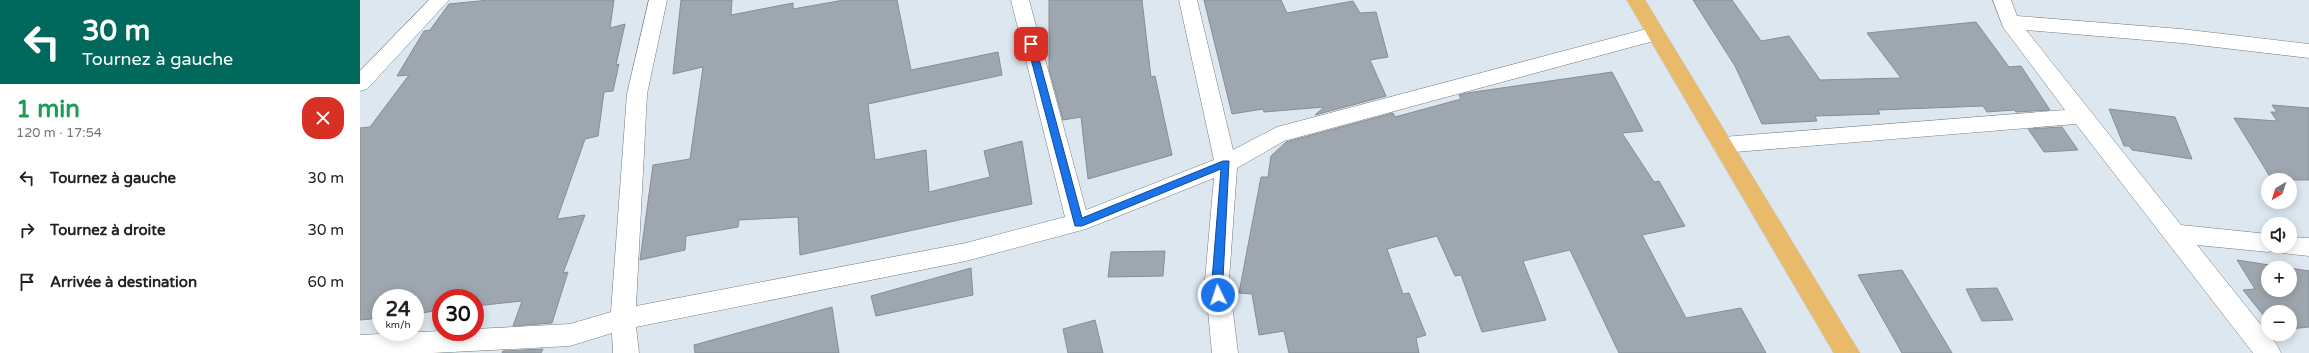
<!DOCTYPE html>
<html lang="fr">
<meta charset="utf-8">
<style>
body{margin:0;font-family:"Varela Round",sans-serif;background:#f2f2f2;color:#202124;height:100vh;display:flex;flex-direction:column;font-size:15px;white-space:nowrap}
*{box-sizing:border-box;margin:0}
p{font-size:13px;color:#757577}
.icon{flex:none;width:22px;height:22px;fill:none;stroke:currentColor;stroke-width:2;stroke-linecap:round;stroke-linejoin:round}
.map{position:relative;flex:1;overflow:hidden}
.side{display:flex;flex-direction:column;background:#fff;width:360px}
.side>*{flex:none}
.guide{background:#00695c;color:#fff;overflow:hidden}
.needle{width:26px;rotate:218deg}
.fabs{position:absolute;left:1901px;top:173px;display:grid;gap:8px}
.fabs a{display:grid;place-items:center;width:36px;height:36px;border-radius:50%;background:#fff;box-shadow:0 2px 10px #0003;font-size:20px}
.speed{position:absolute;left:12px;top:289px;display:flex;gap:8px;font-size:20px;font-weight:700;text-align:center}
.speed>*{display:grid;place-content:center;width:52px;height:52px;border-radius:50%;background:#fff;box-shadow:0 2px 10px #0003;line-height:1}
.speed small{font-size:10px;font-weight:400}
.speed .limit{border:6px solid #d22;background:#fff;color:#111}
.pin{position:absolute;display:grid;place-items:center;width:34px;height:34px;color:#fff;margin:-17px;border-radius:8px;box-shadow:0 2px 6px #0006}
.me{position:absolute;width:44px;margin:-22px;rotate:356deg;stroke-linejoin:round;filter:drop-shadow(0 0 3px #0008)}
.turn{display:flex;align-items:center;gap:14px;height:84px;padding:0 16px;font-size:18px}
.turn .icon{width:52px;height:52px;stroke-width:2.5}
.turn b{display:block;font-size:28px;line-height:34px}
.round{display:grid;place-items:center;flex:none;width:42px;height:42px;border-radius:16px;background:#f2f2f2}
.summary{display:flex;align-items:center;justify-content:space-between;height:68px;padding:0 16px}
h1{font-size:24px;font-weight:700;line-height:30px;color:#1e9e55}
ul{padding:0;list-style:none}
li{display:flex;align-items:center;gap:12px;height:52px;padding:0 16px}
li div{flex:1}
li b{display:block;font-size:15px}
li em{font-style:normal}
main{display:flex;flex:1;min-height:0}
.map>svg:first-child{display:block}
.building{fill:#9ea7af;stroke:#868e96}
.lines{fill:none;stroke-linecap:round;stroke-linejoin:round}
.minor-casing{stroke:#737c83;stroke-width:1}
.trunk-casing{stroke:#c5c6c7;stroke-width:1}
.minor{fill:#fff;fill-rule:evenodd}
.trunk{fill:#e8ba6a;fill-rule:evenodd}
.route{fill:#1a73e8;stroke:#114b97}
</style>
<main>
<section class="side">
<div class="guide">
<div class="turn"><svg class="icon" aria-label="left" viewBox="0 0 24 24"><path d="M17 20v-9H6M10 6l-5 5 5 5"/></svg><div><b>30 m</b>Tournez à gauche</div></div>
</div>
<div class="summary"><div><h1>1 min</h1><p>120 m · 17:54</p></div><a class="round" style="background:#d93025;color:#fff"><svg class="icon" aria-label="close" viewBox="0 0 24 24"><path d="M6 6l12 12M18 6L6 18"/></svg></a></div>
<ul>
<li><svg class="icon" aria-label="left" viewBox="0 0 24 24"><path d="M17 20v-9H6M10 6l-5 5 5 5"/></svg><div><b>Tournez à gauche</b></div><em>30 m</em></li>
<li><svg class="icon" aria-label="right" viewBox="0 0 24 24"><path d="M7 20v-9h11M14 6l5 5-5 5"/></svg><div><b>Tournez à droite</b></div><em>30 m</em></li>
<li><svg class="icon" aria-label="arrive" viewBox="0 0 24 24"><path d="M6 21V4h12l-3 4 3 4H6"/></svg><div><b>Arrivée à destination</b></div><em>60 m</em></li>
</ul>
</section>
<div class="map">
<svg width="1949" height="353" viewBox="0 0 1949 353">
<rect width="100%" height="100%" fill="#dde7ef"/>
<!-- building -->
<path class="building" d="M129,0H254L250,28L265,24L256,65L259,64L253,91L244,92L238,136L225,139L197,219L225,215L203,273L208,272L192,323L153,326L162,301L115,306V298H81V310L55,314V298H21V318L0,320V128L10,127L49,75L37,76L64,31L70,30L89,4Z
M321,0H372L371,15L433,3V9L484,0H537L551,70L638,52L642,75L508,104L515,160L566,150L569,192L630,177L624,151L662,141L672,204L440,255L438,217L379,220L378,227L326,236L325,250L280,260L293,165L330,159L343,67L313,74Z
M689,0H782L791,77L795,76L812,155L728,179L721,117L703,120L689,69Z
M844,0H921L927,13L993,1L1000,13L1016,12L1028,57L1010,60L1026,96L955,115L964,107L904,112L903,109L872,114Z
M1333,0H1372L1401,41L1429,36L1460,80L1541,78L1507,33L1616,22L1649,67L1661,66L1690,110L1656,112L1654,110L1627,112L1623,106L1518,110L1520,114L1455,116L1457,121L1402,124L1375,66Z
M1252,72L1283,131L1262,133L1294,182L1299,181L1325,226L1282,235L1326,318L1381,308L1406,353H1259L1210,250L1163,261L1186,320L1122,332L1101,275L1095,276L1077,236L1027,249L1043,294L1049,293L1066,335L1056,338L1059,353H929L924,331L899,335L892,294L879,293L901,177H908L911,156L926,142L1033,113L1035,117L1101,99L1099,95L1107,93Z
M1912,105L1949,108V180H1912L1874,118L1917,121L1911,112H1917Z
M1749,109L1815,117L1832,159L1772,150L1769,146H1764Z
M1702,127L1718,150L1684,152L1668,129Z
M805,251L803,276L748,277L751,252Z
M1877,260L1929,268H1908V290H1930V268L1949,271V327L1930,329V312H1908V321L1883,290L1895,289Z
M611,268L613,295L516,316L511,296Z
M1542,270L1574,323L1592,353H1542L1498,275Z
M1637,288L1653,320L1622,321L1606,289Z
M472,307L479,353H335L334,345Z
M735,320L743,353H708L703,329Z
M183,349L181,353H142L143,351Z"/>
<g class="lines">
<defs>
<path id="minor" d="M69,0H89L7,89L0,91V71Z
M289,0H307L287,94L276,306L606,243L705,217L651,0H669L726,210L854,160L819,0H837L873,150L917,127L1294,27L1301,29L1304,34L1301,39L924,141L877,168L869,280L878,353H852L845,280L854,178L726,229L606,261L276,327L279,353H253L252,333L210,346L72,353H0V335L81,331L115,332V329L210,324L251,312L267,94Z
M1633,0H1651L1657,16L1821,29L1949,44V58L1821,43L1666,30L1821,225L1908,234V246H1918L1916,250L1908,252L1837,245L1917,345L1921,353H1893L1716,124L1363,153L1355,151L1352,145L1355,139L1363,137L1705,110L1643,27Z
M1930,237L1949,238V256L1922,253L1918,246H1930Z"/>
<path id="trunk" d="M1267,0H1285L1500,353H1474Z"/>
</defs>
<!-- minor casing -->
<use href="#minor" class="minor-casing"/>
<!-- trunk casing -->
<use href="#trunk" class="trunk-casing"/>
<!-- minor -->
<use href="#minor" class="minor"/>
<!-- trunk -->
<use href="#trunk" class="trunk"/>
</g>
<!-- route -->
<path class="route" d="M671,41L675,44L722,218L863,161H869L862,298H855L852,280L861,169L722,226H715L667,44Z"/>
</svg>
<div class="fabs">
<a><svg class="needle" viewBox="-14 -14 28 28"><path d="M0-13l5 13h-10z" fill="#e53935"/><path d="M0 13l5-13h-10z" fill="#757577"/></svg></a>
<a><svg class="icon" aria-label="sound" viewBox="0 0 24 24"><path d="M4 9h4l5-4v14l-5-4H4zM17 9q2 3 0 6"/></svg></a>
<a>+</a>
<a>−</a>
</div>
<div class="speed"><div>24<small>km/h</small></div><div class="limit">30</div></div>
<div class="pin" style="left:671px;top:44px;background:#d93025"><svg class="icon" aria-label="arrive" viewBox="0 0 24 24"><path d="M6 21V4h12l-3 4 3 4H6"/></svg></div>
<svg class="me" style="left:858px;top:295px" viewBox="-20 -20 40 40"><circle r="17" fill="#1a73e8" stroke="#fff" stroke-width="3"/><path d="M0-11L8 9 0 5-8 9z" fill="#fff"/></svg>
</div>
</main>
